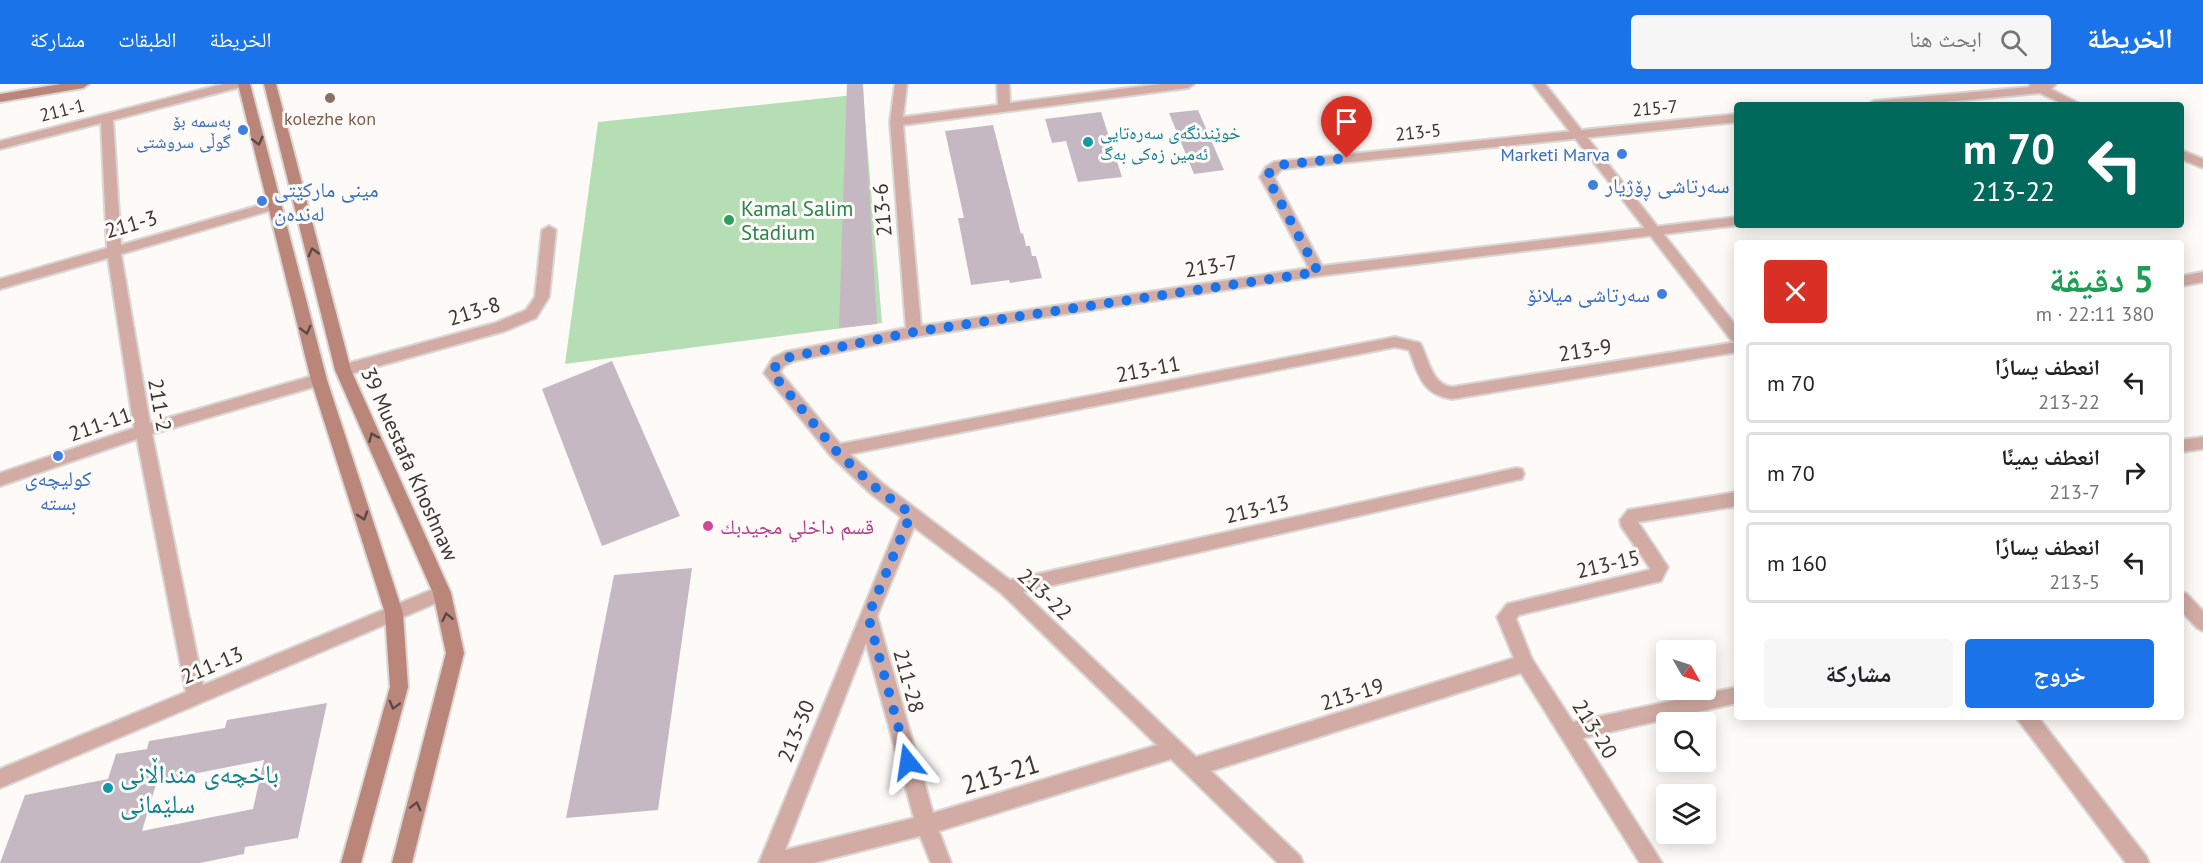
<!DOCTYPE html>
<html lang="ar">
<meta charset="utf-8">
<style>
body{margin:0;font-family:"PT Sans","Noto Naskh Arabic",sans-serif;background:#f6f6f6;color:#202124;direction:rtl;height:100vh;display:flex;flex-direction:column;font-size:22px;white-space:nowrap}
*{box-sizing:border-box;margin:0}
p{font-size:20px;color:#757577}
.icon{flex:none;width:33px;height:33px;fill:none;stroke:currentColor;stroke-width:2;stroke-linecap:round;stroke-linejoin:round}
.map{position:relative;flex:1;overflow:hidden;direction:ltr}
.side{position:absolute;left:1734px;top:156px;width:450px;height:480px;display:flex;flex-direction:column;background:#fff;border-radius:6px;box-shadow:0 3px 15px #0003;direction:rtl}
.side>*{flex:none}
.guide{position:absolute;left:1734px;top:18px;width:450px;height:126px;border-radius:6px;box-shadow:0 3px 15px #0003;direction:rtl;background:#00695c;color:#fff;overflow:hidden}
.needle{width:39px;rotate:129deg}
.controls{position:absolute;left:1656px;top:556px;display:grid;gap:12px}
.controls a{display:grid;place-items:center;width:60px;height:60px;border-radius:6px;background:#fff;box-shadow:0 3px 15px #0003;font-size:30px}
.pin{position:absolute;display:grid;place-items:center;width:51px;height:51px;color:#fff;margin:-62px -26px;border-radius:50% 50% 50% 0;rotate:-45deg;box-shadow:0 0 6px #0007}
.pin .icon{rotate:45deg}
.me{position:absolute;width:66px;margin:-33px;rotate:345deg;stroke-linejoin:round;filter:drop-shadow(0 0 4px #0008)}
.turn{display:flex;align-items:center;gap:21px;height:126px;padding:0 30px;font-size:27px}
.turn .icon{width:78px;height:78px;stroke-width:2.5}
.turn b{display:block;font-size:42px;line-height:51px}
.round{display:grid;place-items:center;flex:none;width:63px;height:63px;border-radius:6px;background:#f6f6f6}
.overview{display:flex;align-items:center;justify-content:space-between;height:102px;padding:0 30px}
h1{font-size:36px;font-weight:700;line-height:45px;color:#1e9e55}
.cta{display:flex;gap:12px;margin-top:auto;padding:12px 30px}
.cta a{flex:1;height:69px;border-radius:6px;background:#1a73e8;color:#fff;font-size:24px;font-weight:700;line-height:69px;text-align:center}
.cta a+a{background:#f6f6f6;color:#202124}
ul{padding:0;list-style:none}
li{display:flex;align-items:center;gap:18px;height:81px;margin:0 12px 9px;padding:0 18px;border:3px solid #e0e0e0;border-radius:6px}
li div{flex:1}
li b{display:block;font-size:22px}
li em{font-style:normal}
header{display:flex;align-items:center;gap:36px;box-sizing:border-box;height:84px;padding:0 30px;background:#1a73e8;color:#fff}
header strong{font-size:28px}
nav{display:flex;gap:33px;margin-inline-start:auto;font-size:21px}
.search{width:420px;height:54px;background:#f6f6f6;display:flex;align-items:center;gap:15px;box-sizing:border-box;padding:0 21px;border-radius:6px;color:#757577;font-size:22px}
.map>svg:first-child{display:block}
.green{fill:#b5deb5}
.building{fill:#c6b8c2;fill-rule:evenodd}
.lines{fill:none;stroke-linecap:round;stroke-linejoin:round}
.minor-casing{stroke:#dad6d4;stroke-width:4}
.tertiary-casing{stroke:#dad6d4;stroke-width:4}
.secondary-casing{stroke:#dad6d4;stroke-width:4}
.minor{fill:#d2aca4;fill-rule:evenodd}
.tertiary{fill:#d2aca4;fill-rule:evenodd}
.secondary{fill:#bb867a;fill-rule:evenodd}
.oneway{stroke:#5b4844}
.route{stroke:#1a73e8;stroke-width:10;stroke-dasharray:0 18}
.education-dot{fill:#8d6e63;stroke:#fdfaf8;stroke-width:2}
.shop-dot{fill:#3f7fe0;stroke:#fdfaf8;stroke-width:2}
.culture-dot{fill:#0f9aa8;stroke:#fdfaf8;stroke-width:2}
.leisure-dot{fill:#2e9e5b;stroke:#fdfaf8;stroke-width:2}
.hotel-dot{fill:#d1479c;stroke:#fdfaf8;stroke-width:2}
.labels{text-anchor:middle;dominant-baseline:central;stroke-width:6;stroke-linejoin:round;paint-order:stroke}
.far-street-label{font-size:18px;fill:#3b3432;stroke:#fdfaf8}
.far-education-label{font-size:18px;fill:#785e54;stroke:#fdfaf8}
.far-shop-label{font-size:18px;fill:#366cbe;stroke:#fdfaf8;text-anchor:end}
.far-culture-label{font-size:18px;fill:#0d838f;stroke:#fdfaf8;text-anchor:start}
.shop-label{font-size:21px;fill:#366cbe;stroke:#fdfaf8;text-anchor:start}
.leisure-label{font-size:21px;fill:#27864d;stroke:#fdfaf8;text-anchor:start}
.street-label{font-size:21px;fill:#3b3432;stroke:#fdfaf8}
.hotel-label{font-size:21px;fill:#b23c85;stroke:#fdfaf8;text-anchor:start}
.near-culture-label{font-size:26px;fill:#0d838f;stroke:#fdfaf8;text-anchor:start}
.near-street-label{font-size:26px;fill:#3b3432;stroke:#fdfaf8}
</style>
<header>
<strong>الخريطة</strong>
<div class="search"><svg class="icon" aria-label="search" viewBox="0 0 24 24"><circle cx="10" cy="10" r="6"/><path d="M15 15l6 6"/></svg>ابحث هنا</div>
<nav><a>الخريطة</a><a>الطبقات</a><a>مشاركة</a></nav>
</header>
<div class="map">
<svg width="2203" height="779" viewBox="0 0 2203 779">
<rect width="100%" height="100%" fill="#fdfaf8"/>
<!-- green -->
<path class="green" d="M863,10L882,239L565,280L598,38Z"/>
<!-- building -->
<path class="building" d="M847,0H863L877,240L839,244Z
M1198,26L1224,86L1194,90L1169,29Z
M1101,28L1122,93L1078,98L1066,57L1052,59L1045,35Z
M993,41L1021,150L1023,149L1026,162H1030L1032,172H1036L1042,194L1010,199L1009,196L971,201L958,134H964L945,47Z
M612,277L680,432L602,462L542,305Z
M692,484L658,726L566,734L614,491Z
M327,619L298,754L245,763L244,770L200,779H0L25,711L108,695L116,670L147,665L149,657L225,644L227,636ZM264,676L253,725L142,747L157,697Z"/>
<g class="lines">
<defs>
<path id="minor" d="M223,0H243L241,3L113,36L121,161L274,117L281,121L279,124L121,170L150,339L319,290L324,292L327,296L324,300L152,350L203,601L436,504L442,502L448,504L451,509L448,514L0,704V685L186,608L137,355L0,402V389L134,344L108,174L0,205V195L107,164L101,39L0,65V57Z
M895,0H907L903,33L998,21L997,0H1009L1010,19L1160,0H1194L1188,4L903,41L921,242L1309,184L1260,93L1266,83L1274,78L1737,30V38L1282,85L1274,93L1322,182L1737,133L1739,141L1318,192L914,253L794,277L784,282L780,288L840,360L1395,253L1420,259C1429,275 1431,300 1452,303L1737,258V268L1452,315C1422,310 1419,292 1409,266L1395,263L850,370L882,399L1010,496L1516,384L1522,385L1524,390L1522,395L1516,396L1023,508L1196,673L1514,574L1497,533L1507,520L1649,486L1650,484L1621,442L1620,436L1628,426L1737,408V422L1638,438L1668,483L1661,497L1519,531L1516,535L1532,575L1573,638L1737,603V619L1583,654L1662,779H1640L1521,589L1211,687L1300,772L1303,779H1278L1171,675L939,747L951,779H931L920,752L813,779H759L901,433L870,409L830,371L764,289L773,274L785,268L906,244L890,38ZM914,443L1001,509L1157,661L933,729L877,532ZM866,559L914,734L785,766Z
M2030,0H2056L2051,5L2082,21H2066L2040,9L1913,21H1868L1874,17L2029,3Z
M2181,66L2203,75V84L2181,75Z
M549,142L556,146L549,213L536,234L505,247L343,292L338,290L335,286L338,282L495,239L526,226L535,213L542,146Z
M2203,188V198L2181,202V192Z
M2203,353V365L2181,368V356Z
M2181,507L2187,510L2203,527V547L2197,544L2181,527Z"/>
<path id="tertiary" d="M1533,0H1545L1737,243V258L1732,257Z
M2016,633H2038L2146,772L2149,779H2126Z"/>
<path id="secondary" d="M61,0H89L83,4L0,18V10Z
M238,0H250L327,296L403,529L408,603L361,779H341L390,603L385,529L311,296Z
M264,0H276L351,286L451,509L464,569L412,779H392L446,569L433,509L335,286Z"/>
</defs>
<!-- minor casing -->
<use href="#minor" class="minor-casing"/>
<!-- tertiary casing -->
<use href="#tertiary" class="tertiary-casing"/>
<!-- secondary casing -->
<use href="#secondary" class="secondary-casing"/>
<!-- minor -->
<use href="#minor" class="minor"/>
<!-- tertiary -->
<use href="#tertiary" class="tertiary"/>
<!-- secondary -->
<use href="#secondary" class="secondary"/>
</g>
<!-- one-way arrows -->
<defs><path id="oneway-chevron" d="M-2-3.5L2.5 0L-2 3.5" fill="none" stroke-width="1.6" stroke-linecap="round" stroke-linejoin="round" transform="scale(1.5)"/></defs>
<g class="oneway">
<use href="#oneway-chevron" transform="translate(258 57) rotate(76)"/>
<use href="#oneway-chevron" transform="translate(313 168) rotate(-105)"/>
<use href="#oneway-chevron" transform="translate(306 246) rotate(76)"/>
<use href="#oneway-chevron" transform="translate(373 353) rotate(-114)"/>
<use href="#oneway-chevron" transform="translate(363 432) rotate(72)"/>
<use href="#oneway-chevron" transform="translate(447 533) rotate(-102)"/>
<use href="#oneway-chevron" transform="translate(394 621) rotate(105)"/>
<use href="#oneway-chevron" transform="translate(416 722) rotate(-76)"/>
</g>
<g class="lines">
<!-- route -->
<path class="route" d="M908,678L868,532L911,430L876,404L837,368L772,289L778,278L790,273L914,248L1318,188L1267,93L1271,86L1279,81L1347,74"/>
</g>
<!-- markers -->
<circle class="education-dot" cx="330" cy="14" r="6"/>
<g class="shop-dot">
<circle cx="243" cy="46" r="6"/>
<circle cx="1622" cy="70" r="6"/>
<circle cx="1593" cy="101" r="6"/>
<circle cx="262" cy="117" r="6"/>
<circle cx="1662" cy="210" r="6"/>
<circle cx="58" cy="372" r="6"/>
</g>
<g class="culture-dot">
<circle cx="1088" cy="58" r="6"/>
<circle cx="108" cy="704" r="6"/>
</g>
<circle class="leisure-dot" cx="729" cy="136" r="6"/>
<circle class="hotel-dot" cx="708" cy="442" r="6"/>
<g class="labels">
<!-- far-street labels -->
<g class="far-street-label">
<text transform="translate(1655 24) rotate(-5)">215-7</text>
<text transform="translate(62 26) rotate(-14)">211-1</text>
<text transform="translate(1418 48) rotate(-6)">213-5</text>
</g>
<!-- far-education labels -->
<g class="far-education-label">
<text x="330" y="34">kolezhe kon</text>
</g>
<!-- far-shop labels -->
<g class="far-shop-label">
<text x="231" y="36">بە‌سمە‌ بۆ<tspan x="231" dy="21">گوڵی سروشتی</tspan></text>
<text x="1610" y="70">Marketi Marva</text>
</g>
<!-- far-culture labels -->
<g class="far-culture-label">
<text x="1100" y="48">خوێندنگەی سەرەتایی<tspan x="1100" dy="21">ئەمین زەکی بەگ</tspan></text>
</g>
<!-- shop labels -->
<g class="shop-label">
<text x="1605" y="101">سەرتاشی ڕۆژیار</text>
<text x="274" y="105">مینی ماركێتی<tspan x="274" dy="24">لە‌ندە‌ن</tspan></text>
<text x="1650" y="210" text-anchor="end">سەرتاشی میلانۆ</text>
<text x="58" y="394" text-anchor="middle">كولیچە‌ی<tspan x="58" dy="24">بستە</tspan></text>
</g>
<!-- leisure labels -->
<g class="leisure-label">
<text x="741" y="124">Kamal Salim<tspan x="741" dy="24">Stadium</tspan></text>
</g>
<!-- street labels -->
<g class="street-label">
<text transform="translate(882 126) rotate(-95)">213-6</text>
<text transform="translate(131 140) rotate(-16)">211-3</text>
<text transform="translate(1211 182) rotate(-9)">213-7</text>
<text transform="translate(474 227) rotate(-17)">213-8</text>
<text transform="translate(1585 266) rotate(-9)">213-9</text>
<text transform="translate(1148 285) rotate(-11)">213-11</text>
<text transform="translate(160 321) rotate(80)">211-2</text>
<text transform="translate(100 340) rotate(-19)">211-11</text>
<text transform="translate(410 380) rotate(66)">39 Muestafa Khoshnaw</text>
<text transform="translate(1257 425) rotate(-13)">213-13</text>
<text transform="translate(1608 480) rotate(-13)">213-15</text>
<text transform="translate(1045 510) rotate(43)">213-22</text>
<text transform="translate(212 581) rotate(-23)">211-13</text>
<text transform="translate(909 597) rotate(75)">211-28</text>
<text transform="translate(1352 610) rotate(-17)">213-19</text>
<text transform="translate(1595 645) rotate(58)">213-20</text>
<text transform="translate(796 647) rotate(-68)">213-30</text>
</g>
<!-- hotel labels -->
<g class="hotel-label">
<text x="720" y="442">قسم داخلي مجيدبك</text>
</g>
<!-- near-culture labels -->
<g class="near-culture-label">
<text x="120" y="689">باخچەی منداڵانی<tspan x="120" dy="30">سلێمانی</tspan></text>
</g>
<!-- near-street labels -->
<g class="near-street-label">
<text transform="translate(1000 690) rotate(-17)">213-21</text>
</g>
</g>
</svg>
<div class="controls">
<a><svg class="needle" viewBox="-14 -14 28 28"><path d="M0-13l5 13h-10z" fill="#e53935"/><path d="M0 13l5-13h-10z" fill="#757577"/></svg></a>
<a><svg class="icon" aria-label="search" viewBox="0 0 24 24"><circle cx="10" cy="10" r="6"/><path d="M15 15l6 6"/></svg></a>
<a><svg class="icon" aria-label="layers" viewBox="0 0 24 24"><path d="M12 4l9 5-9 5-9-5zM3 14l9 5 9-5"/></svg></a>
</div>
<div class="pin" style="left:1347px;top:74px;background:#d93025"><svg class="icon" aria-label="arrive" viewBox="0 0 24 24"><path d="M6 21V4h12l-3 4 3 4H6"/></svg></div>
<svg class="me" style="left:908px;top:678px" viewBox="-20 -20 40 40"><path d="M0-17L14 15 0 8-14 15z" fill="#1a73e8" stroke="#fff" stroke-width="4"/></svg>
<div class="guide">
<div class="turn"><svg class="icon" aria-label="left" viewBox="0 0 24 24"><path d="M17 20v-9H6M10 6l-5 5 5 5"/></svg><div><b>70 m</b>213-22</div></div>
</div>
<section class="side">
<div class="overview"><div><h1>5 دقيقة</h1><p>380 m · 22:11</p></div><a class="round" style="background:#d93025;color:#fff"><svg class="icon" aria-label="close" viewBox="0 0 24 24"><path d="M6 6l12 12M18 6L6 18"/></svg></a></div>
<ul>
<li><svg class="icon" aria-label="left" viewBox="0 0 24 24"><path d="M17 20v-9H6M10 6l-5 5 5 5"/></svg><div><b>انعطف يسارًا</b><p>213-22</p></div><em>70 m</em></li>
<li><svg class="icon" aria-label="right" viewBox="0 0 24 24"><path d="M7 20v-9h11M14 6l5 5-5 5"/></svg><div><b>انعطف يمينًا</b><p>213-7</p></div><em>70 m</em></li>
<li><svg class="icon" aria-label="left" viewBox="0 0 24 24"><path d="M17 20v-9H6M10 6l-5 5 5 5"/></svg><div><b>انعطف يسارًا</b><p>213-5</p></div><em>160 m</em></li>
</ul>
<div class="cta"><a>خروج</a><a>مشاركة</a></div>
</section>
</div>
